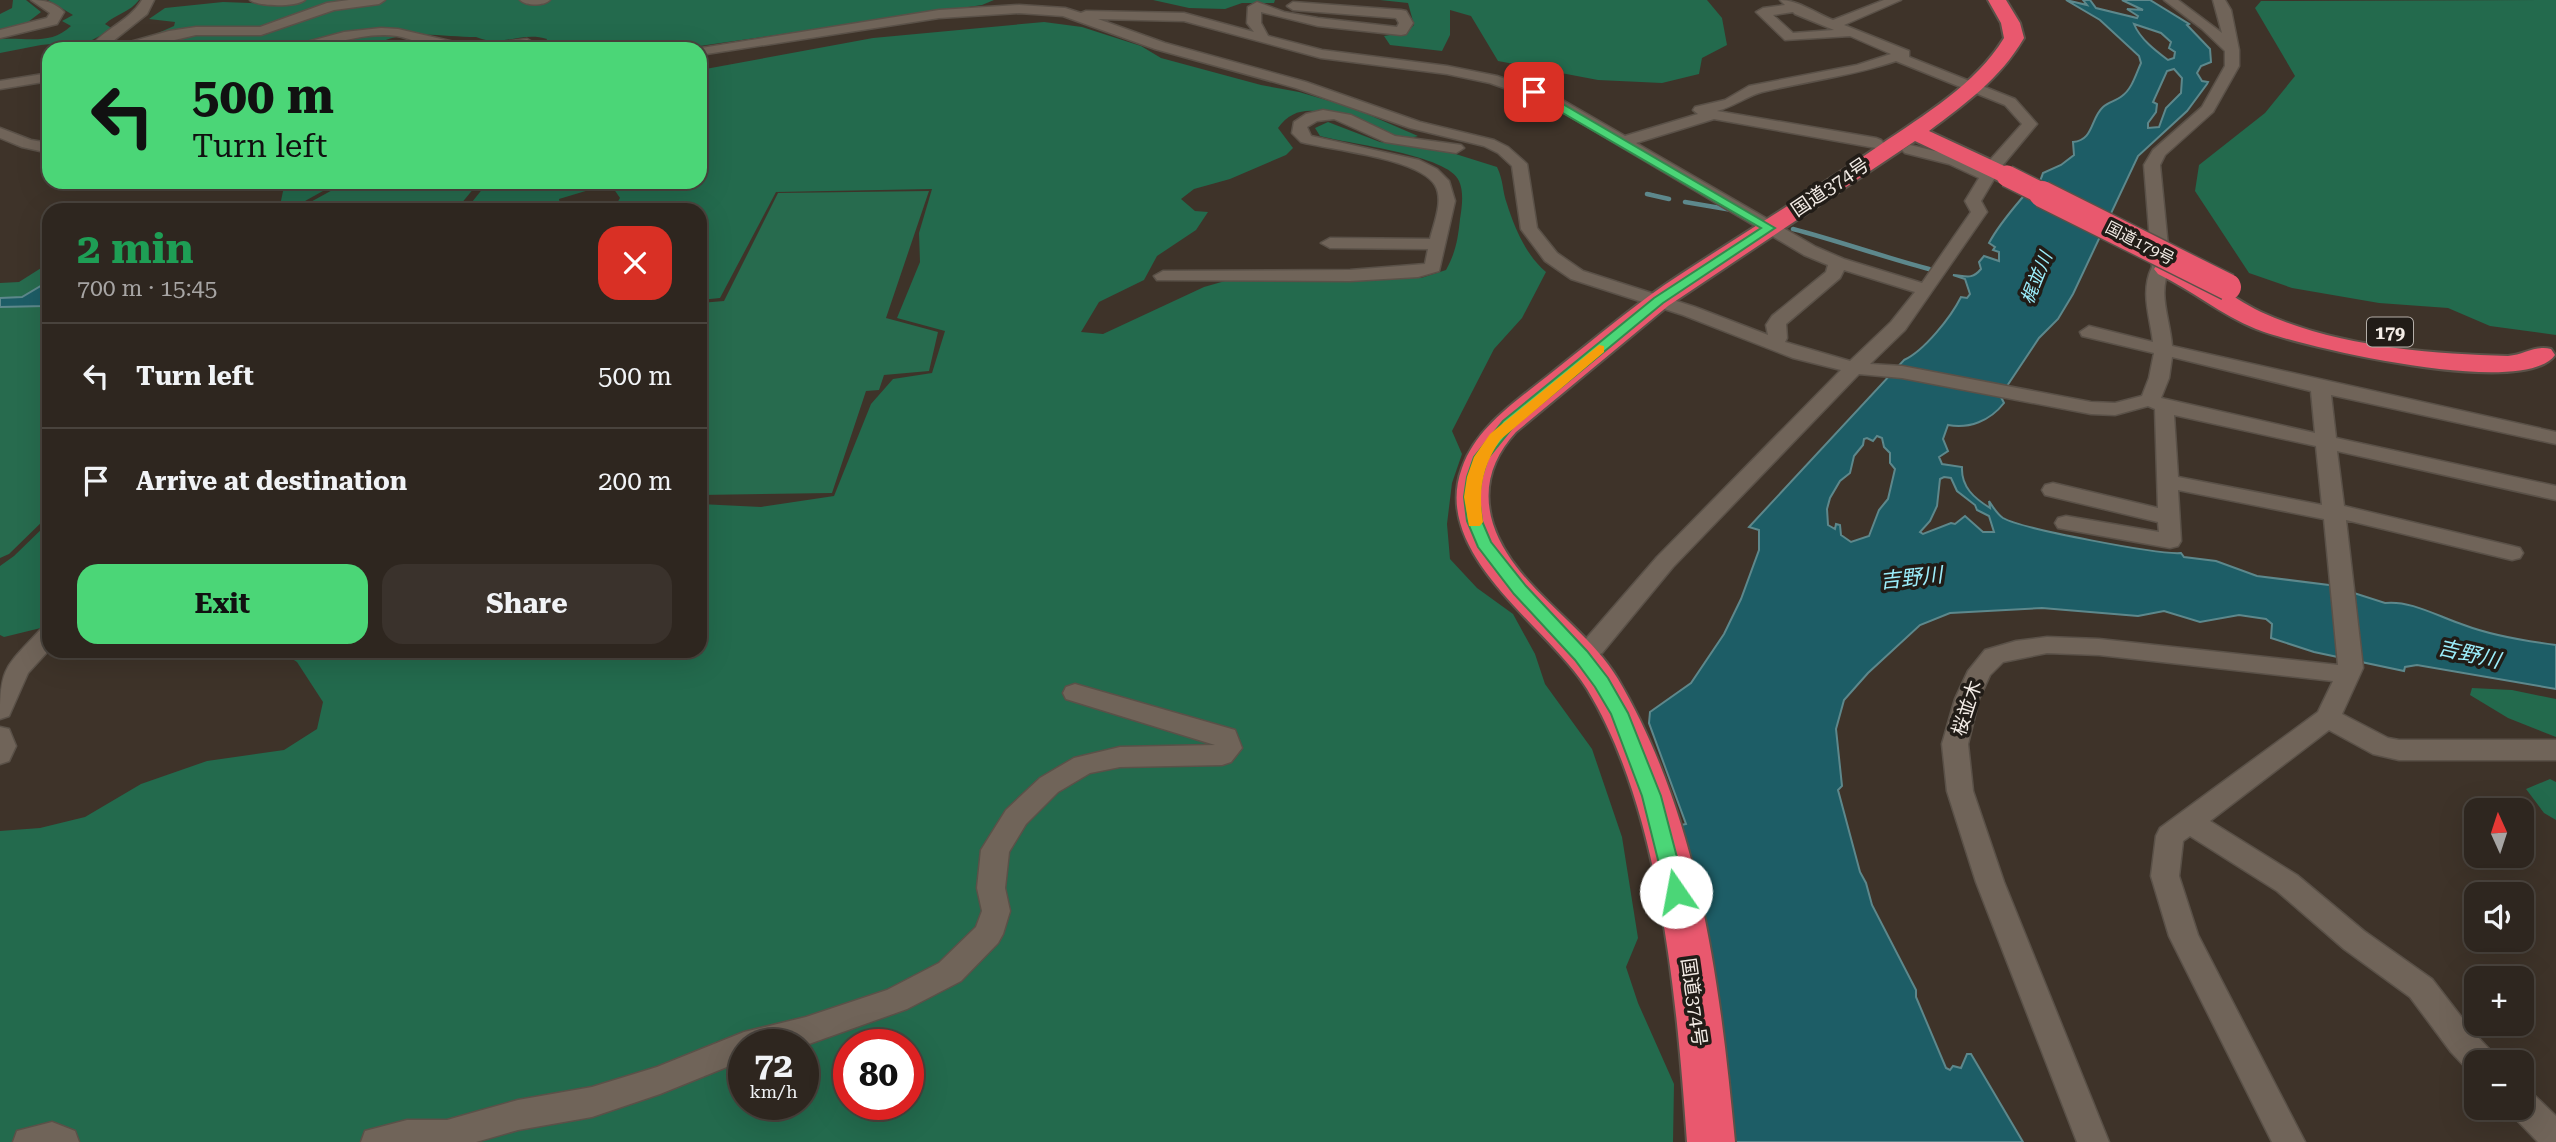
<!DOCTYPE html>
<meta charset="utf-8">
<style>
body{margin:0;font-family:"Roboto Serif","Noto Sans JP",serif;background:#3a322c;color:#f1f3f6;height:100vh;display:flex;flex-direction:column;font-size:26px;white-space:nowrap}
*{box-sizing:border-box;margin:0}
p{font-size:23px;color:#a7a5a4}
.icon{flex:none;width:38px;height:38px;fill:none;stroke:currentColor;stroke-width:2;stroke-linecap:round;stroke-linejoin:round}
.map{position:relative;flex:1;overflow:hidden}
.sheet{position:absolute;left:42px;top:203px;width:665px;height:455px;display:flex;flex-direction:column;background:#2e261f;border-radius:21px;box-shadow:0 7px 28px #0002,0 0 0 2px #49433d}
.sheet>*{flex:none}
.banner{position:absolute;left:42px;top:42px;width:665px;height:147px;border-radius:21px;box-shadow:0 7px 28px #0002,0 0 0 2px #49433d;background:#4bd677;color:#111;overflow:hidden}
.needle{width:46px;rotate:357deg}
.tools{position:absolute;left:2464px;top:798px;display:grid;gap:14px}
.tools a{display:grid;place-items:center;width:70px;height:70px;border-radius:14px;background:#2e261f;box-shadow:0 7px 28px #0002,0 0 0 2px #49433d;font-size:35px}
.speed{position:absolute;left:728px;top:1029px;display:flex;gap:14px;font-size:35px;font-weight:700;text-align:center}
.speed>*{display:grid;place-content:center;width:91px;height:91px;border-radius:50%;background:#2e261f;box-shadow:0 7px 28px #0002,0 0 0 2px #49433d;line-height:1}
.speed small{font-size:18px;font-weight:400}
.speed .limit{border:10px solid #d22;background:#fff;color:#111}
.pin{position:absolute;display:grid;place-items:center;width:60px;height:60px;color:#fff;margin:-30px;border-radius:14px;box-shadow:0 4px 10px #0006}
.me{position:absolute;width:77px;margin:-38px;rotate:348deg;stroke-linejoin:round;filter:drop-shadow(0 0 5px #0008)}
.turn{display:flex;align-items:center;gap:24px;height:147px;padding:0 35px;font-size:32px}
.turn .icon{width:91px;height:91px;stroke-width:2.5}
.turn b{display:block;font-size:49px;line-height:60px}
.round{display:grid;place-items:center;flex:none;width:74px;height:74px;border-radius:21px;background:#3a322c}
.overview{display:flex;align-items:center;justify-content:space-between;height:119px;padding:0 35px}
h1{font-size:42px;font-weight:700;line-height:52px;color:#1e9e55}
.button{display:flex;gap:14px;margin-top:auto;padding:14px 35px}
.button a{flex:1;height:80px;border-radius:21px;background:#4bd677;color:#111;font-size:28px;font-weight:700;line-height:80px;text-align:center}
.button a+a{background:#3a322c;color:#f1f3f6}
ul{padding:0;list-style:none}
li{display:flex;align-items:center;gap:21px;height:105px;padding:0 35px;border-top:2px solid #49433d}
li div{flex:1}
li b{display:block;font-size:26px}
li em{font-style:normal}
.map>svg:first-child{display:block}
.green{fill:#276b4e}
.forest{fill:#236a4d;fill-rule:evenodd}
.water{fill:#1d5d66;stroke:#5d888c;stroke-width:2;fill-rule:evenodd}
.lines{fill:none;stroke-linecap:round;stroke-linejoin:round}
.stream-far1{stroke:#5d888c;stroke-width:3.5}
.stream{stroke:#5d888c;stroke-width:4.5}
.minor-casing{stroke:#5a5148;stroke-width:3}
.highway-casing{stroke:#5a5148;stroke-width:4}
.minor{fill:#706459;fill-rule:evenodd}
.highway{fill:#e9586e;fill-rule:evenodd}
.highway-bridge-far1-casing{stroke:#5a5148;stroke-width:24;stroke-linecap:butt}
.highway-bridge-casing{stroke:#5a5148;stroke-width:29;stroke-linecap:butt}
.highway-bridge-far1{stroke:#e9586e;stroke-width:21}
.highway-bridge{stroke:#e9586e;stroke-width:26}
.route{fill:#4bd677;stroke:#318b4d;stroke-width:2}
.slow{fill:#f59e0b}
.labels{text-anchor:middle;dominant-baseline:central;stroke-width:7;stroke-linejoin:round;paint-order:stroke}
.far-street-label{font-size:16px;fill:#f3ece6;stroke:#211c17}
.far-water-label{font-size:18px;font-style:italic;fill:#9ceefc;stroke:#211c17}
.shield{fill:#211c17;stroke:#b4aea8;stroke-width:2}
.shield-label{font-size:18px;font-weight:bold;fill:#f3ece6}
.street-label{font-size:19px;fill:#f3ece6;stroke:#211c17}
.water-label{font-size:21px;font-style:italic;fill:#9ceefc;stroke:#211c17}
</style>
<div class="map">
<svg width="2556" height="1142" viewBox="0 0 2556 1142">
<rect width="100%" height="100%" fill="#3e3329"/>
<!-- green -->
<path class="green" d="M347,182H479L456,210H296Z
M929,191L886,318L938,332L929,371L884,375L879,390L866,391L832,493L700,495V303L724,301L778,193Z
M49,263V515L9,554L0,558V283L19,282Z"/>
<!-- forest -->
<path class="forest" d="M13,0H26L41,12L28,22L0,31V14L12,8Z
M48,0H139C130,12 116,14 105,24L113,29L92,40L41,45L0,53V39C26,37 50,46 71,26L62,21L73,15Z
M287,0H994L982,5L679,49H543L547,39C521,31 502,48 476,37C444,37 401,28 373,46L385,49H337L314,44L291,49H132L149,37L174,26L175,22L149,19L165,8L223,2L275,4Z
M1153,0H1275L1274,3H1242L1225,9L1189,8Z
M1380,0H1707L1722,18L1727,45L1702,58L1699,74L1662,83L1598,80L1498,61L1471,16L1450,10V35L1442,51L1390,45L1384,36L1407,32L1414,25L1408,3Z
M2556,0V335L2490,326L2448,308L2379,303L2292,288L2249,273L2195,191L2199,165L2265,113L2295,76L2255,8L2261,1Z
M1044,22L1082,27L1141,46L1161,58L1261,85L1299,92L1353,108L1418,136C1376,148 1311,80 1278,128L1293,148L1286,155L1230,179L1194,189L1181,199L1195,211L1208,212L1196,230L1157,256L1144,280L1099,302L1081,332L1103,334L1204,287L1232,279L1421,278L1446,270C1456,252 1458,238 1460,219C1462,207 1464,192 1459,181C1449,155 1349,144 1320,136L1315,128L1328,122L1380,142L1446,151L1497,167C1504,182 1502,191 1507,204C1515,229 1526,255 1546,272L1522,318L1494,349L1452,431L1462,454L1452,483L1447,524L1450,559L1477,588L1513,614L1535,654L1545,684L1592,749L1622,837L1638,938L1626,967L1638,1003L1674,1084L1673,1142H0V831L40,828L85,817L141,784L207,761L284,750L317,729L323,702L297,662L280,651H700V504L761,507L834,496L871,404L893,379L932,373L945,331L897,318L920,262L919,233L932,189L776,192L720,298L700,300V210H613L620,198L609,182H700V70L873,38ZM744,1045H803V1104H744ZM849,1045H908V1104H849Z
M285,182H339L289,210H279Z
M488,182H596L589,190L559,199L561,210H469L472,202Z
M49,522V626L4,637L0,635V566L14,556Z
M2472,688L2512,690L2556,699V737L2508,718L2470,695Z
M2550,779L2556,782V820L2544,813L2526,789Z"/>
<!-- water -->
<path class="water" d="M2066,0L2087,5L2083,0H2090L2096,8L2137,18L2138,16L2127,9L2143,10L2122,0H2150L2189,24L2187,25L2210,49L2211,62L2201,66L2197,73L2202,81L2208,82L2207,84L2187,111L2138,156L2073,294L2058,319L2039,338L2005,389L2001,397L2004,403C1990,421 1969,429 1948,425L1943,439L1948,451L1939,457L1942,464L1962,467C1961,487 1974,498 1990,508L1989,501C1993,507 1997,514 2003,518C2022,529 2160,555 2181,553L2184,557L2216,561L2257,576L2329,585L2385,603C2411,600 2439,617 2464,625C2493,636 2525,641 2556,645V689L2417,665L2405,667L2404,671L2314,652L2271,638L2272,624L2266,619L2239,615L2200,622L2164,611L2138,616L2042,608L1950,613L1920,625L1868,673L1844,700L1836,729L1842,786L1838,790L1860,872L1866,883L1872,905L1916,990V997L1946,1068L1950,1070L1953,1066L1961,1068L1967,1054H1971L2023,1142H1734L1697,891L1681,825L1686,824L1649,723L1650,712L1691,683L1724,634L1741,599L1759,550V530L1749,527L1904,360C1924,351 1951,317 1961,297L1967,298L1970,294L1965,279L1953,275C1966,276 1972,280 1981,269L1979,262L1984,256L1999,261V252L1993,250L1995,247L1989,243C1998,226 2011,211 2022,198C2032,186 2038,190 2043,173L2061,165L2074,155L2073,142C2094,140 2090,119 2103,107C2108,102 2116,101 2122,96C2132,89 2136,74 2141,63L2139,56L2100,20ZM2134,24L2161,33L2171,42L2169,48L2175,52L2174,58L2168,60C2156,51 2140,39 2134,24ZM2174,69L2182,78L2181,93L2166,108L2159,127L2148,128V123L2156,112L2157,104L2153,102L2167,71ZM1877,436L1882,438L1884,447L1890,453V463L1895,469L1888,499L1879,510L1869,536L1851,542L1841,535L1840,525L1836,524L1835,529L1828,525L1827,509L1830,498L1840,481L1850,473L1854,456L1863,445L1864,439L1867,438L1873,441ZM1944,477L1951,478L1957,491L1975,505L1977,510L1989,516L1994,532H1983L1965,516L1955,524L1951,523L1923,534L1920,532L1930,521L1937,506L1940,479Z
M49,281V303L45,306L0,307V298L22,297Z"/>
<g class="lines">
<!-- stream-far1 -->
<path class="stream-far1" d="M1647,194L1653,195"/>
<!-- stream -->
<path class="stream" d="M1647,194L1669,199
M1685,202L1732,210
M1793,229C1839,241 1883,257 1929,269"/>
<defs>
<path id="minor" d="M31,0C44,0 54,2 64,12L57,24L0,38V30L47,18L50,13Z
M142,0H154L147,14L103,49H89C103,29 130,21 142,0Z
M250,0H305C296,7 259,7 250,0Z
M349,0H385L379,4L334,10L261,35H196L136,49H114L116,46L169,31L196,27H260L327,3Z
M520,0H550C544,6 526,6 520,0Z
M1780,0C1798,0 1815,13 1833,20L1884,0H1901L1844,25L1909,51V57L2015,99L2037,124L2002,166H1990L1988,163L1990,160L2022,124L2005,105L1896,61C1852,76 1807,81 1762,92C1747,96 1735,106 1717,111L1876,138L1881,140L1884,143L1881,146L1876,148L1714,119L1636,143L1816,247L1844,259L1922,283L1971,212L1965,201L1979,178L1949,164L1905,153L1902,150L1910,145L1960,157L1987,170L1995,171L1997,174L1981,201L1987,212L1905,330L1870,364L1902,366L2091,402L2115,403L2142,396L2149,378L2154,353L2082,336L2080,332L2089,326L2153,342C2150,316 2140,292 2152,267L2144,165L2153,150L2202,107L2225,66V51L2202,29L2164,0H2178L2222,33L2213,0H2225L2231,10L2239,50V66L2213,112L2165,155L2160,165L2170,267C2157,294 2170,318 2172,346L2556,432V444L2331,395L2336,438L2556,486V500L2337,451L2344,506L2512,546L2520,548L2523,553L2520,558L2512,560L2346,520L2363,668L2342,714L2388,738L2399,740H2556V760H2399L2373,754L2329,730L2210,821L2297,875L2364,931L2432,979L2473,1032L2492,1052L2497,1062H2476V1074L2470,1072L2451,1052L2410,997L2344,949L2277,891L2190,836L2183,841L2179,876L2198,935L2305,1142H2272L2169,936L2151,876L2156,836L2160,828L2318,712L2333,681L2099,655L2047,653L2003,662L1990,675L1979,699L1968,744L1973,791L2004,882L2109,1142H2077L1976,882L1947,791L1942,744L1955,699L1968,671L1985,650L2016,641L2047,637L2099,639L2338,665L2324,519L2178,490L2181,541L2178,546L2170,548L2058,528L2055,523L2058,518L2066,516L2159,532L2158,522L2045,495L2042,490L2045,485L2053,483L2158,508L2155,409L2148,406L2115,415L2091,414L1902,378L1859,374L1673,567L1602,653L1581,664L1572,662L1569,656L1584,641L1657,557L1841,370L1793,358L1683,315L1571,279L1545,261L1521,229L1512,166L1498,153L1484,146L1410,128L1296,88L1155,49L1063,16L1019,13L939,18L700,55V49H695L939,10L1019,5L1065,8L1081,13L1086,11L1184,13L1254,32L1247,23L1248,7L1257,2L1284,12L1318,18L1397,27L1399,23L1396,18L1293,10L1287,6L1293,2L1401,10L1406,11L1413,23L1406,34L1401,35L1318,26L1261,12V23L1268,36L1322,50L1447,66L1497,76L1559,98L1625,136L1698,114L1693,110L1695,107L1725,100L1749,86L1857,65L1891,54L1850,36L1785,40L1756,12L1763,8L1785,5ZM1793,12L1795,14L1834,30L1793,33L1773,15ZM1098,19L1184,21L1321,58L1447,74L1490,83L1549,104L1804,255L1828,265L1826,272L1772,316L1766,325L1768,335L1695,307L1583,271L1557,253L1537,228L1527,164L1508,147L1494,140L1420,122L1306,82L1165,43ZM1844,270L1915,292L1891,322L1850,361L1785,342L1787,338L1786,324L1840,278ZM2172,357L2311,391L2315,433L2161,398L2169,378ZM2174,415L2316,446L2322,505L2178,477Z
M381,28L398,29L454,42L491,44L527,39L534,43C522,53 461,51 444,49C427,47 413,39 397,36C360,31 326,49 290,49L292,46L344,32Z
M49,73V81L0,89V81Z
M1323,110L1351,115L1395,136L1461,145L1464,148L1456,153L1385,142L1334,119L1317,121L1307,127L1311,136L1419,160L1437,169L1449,181L1455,201L1439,271L1418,277L1350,281L1157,280L1154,276L1163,271L1350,270L1425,264L1428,249L1330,248L1321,243L1330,238L1430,239C1434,223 1444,200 1435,185C1419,158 1331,150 1301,142L1292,133L1294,122L1306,114Z
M0,128L31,140L49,143V153L22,147L0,138Z
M49,627V650L28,673L9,716L0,719C0,666 6,667 41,629Z
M1075,684L1235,730L1242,748L1231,762L1222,765L1120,767L1090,773L1058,792L1026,824L1009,852L1005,888L1010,911L1003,934L998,943L961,981L907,1009L806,1045H744V1060L660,1094L592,1117L518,1130L476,1142H361L365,1131L407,1120H447L518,1100L592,1087L657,1067L744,1032L806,1017L887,990L939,963L976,927L982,911L977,888L981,850L1006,810L1040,778L1074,758L1120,747L1215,745L1066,699L1063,693L1066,687Z
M0,727L9,729L16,746L9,761L0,764Z
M2522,1089L2533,1094L2556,1116V1142H2538L2511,1114L2508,1108H2522Z
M52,1122L75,1131L79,1142H13L17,1131Z"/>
<path id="highway" d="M1988,0H2006L2020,23L2024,38C2000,79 1966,103 1929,131L2015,171L2019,176L2015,181H1999L1915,141L1668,306L1516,432C1492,458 1482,489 1493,524C1513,586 1585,624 1618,679C1700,818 1720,984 1735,1142H1687C1677,1002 1661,810 1587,689C1548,626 1430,555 1462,468C1477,425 1521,398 1555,370C1597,337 1636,303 1681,274C1747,231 1815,190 1880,145C1924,115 1976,84 2004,38L2001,23Z
M2167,261C2202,270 2229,297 2261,312C2335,346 2427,354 2508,356C2524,355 2535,345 2551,349L2555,355C2524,399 2302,347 2256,329C2221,315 2192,290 2158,274L2154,269L2158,264Z"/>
</defs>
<!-- minor casing -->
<use href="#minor" class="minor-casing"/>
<!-- highway casing -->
<use href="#highway" class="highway-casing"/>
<!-- minor -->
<use href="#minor" class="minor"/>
<!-- highway -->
<use href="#highway" class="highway"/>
<defs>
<path id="highway-bridge-far1" d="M2007,176L2045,195"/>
<path id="highway-bridge" d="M2042,194L2228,287"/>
</defs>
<!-- highway-bridge-far1 casing -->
<use href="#highway-bridge-far1" class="highway-bridge-far1-casing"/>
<!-- highway-bridge casing -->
<use href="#highway-bridge" class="highway-bridge-casing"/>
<!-- highway-bridge-far1 -->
<use href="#highway-bridge-far1" class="highway-bridge-far1"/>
<!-- highway-bridge -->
<use href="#highway-bridge" class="highway-bridge"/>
</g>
<!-- route -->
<path class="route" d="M1530,89H1537L1775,228L1663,303L1513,427L1488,458L1482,477L1479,497L1482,521L1491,542L1526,586L1587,651L1608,678L1628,713L1661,796L1686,892L1683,898L1676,900L1669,898L1666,892L1642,796L1611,714L1595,687L1575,660L1514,594L1478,547L1467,521L1464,497L1467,477L1474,457L1503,421L1654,298L1761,228L1530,94Z"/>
<!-- slow -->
<path class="slow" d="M1599,345L1604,346V352L1500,440C1482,467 1478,490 1483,522L1480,526H1469L1464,497L1467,477L1474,457L1490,434Z"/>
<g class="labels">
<!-- far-street labels -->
<g class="far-street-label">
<text transform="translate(2140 243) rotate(27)">国道179号</text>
</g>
<!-- far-water labels -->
<g class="far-water-label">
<text transform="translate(2036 278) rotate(-68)">梶並川</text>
</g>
<!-- shield labels -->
<rect class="shield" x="2367" y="317.5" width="46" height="29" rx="5"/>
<g class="shield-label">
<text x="2390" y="332">179</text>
</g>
<!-- street labels -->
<g class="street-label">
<text transform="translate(1830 187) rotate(-34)">国道374号</text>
<text transform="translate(1967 708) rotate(-72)">桜並木</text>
<text transform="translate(1694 1002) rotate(82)">国道374号</text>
</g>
<!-- water labels -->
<g class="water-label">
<text transform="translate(1911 578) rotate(-6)">吉野川</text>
<text transform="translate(2469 654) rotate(13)">吉野川</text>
</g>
</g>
</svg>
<div class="tools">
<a><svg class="needle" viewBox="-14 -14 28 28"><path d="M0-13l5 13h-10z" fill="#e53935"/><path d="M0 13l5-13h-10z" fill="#a7a5a4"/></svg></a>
<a><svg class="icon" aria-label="sound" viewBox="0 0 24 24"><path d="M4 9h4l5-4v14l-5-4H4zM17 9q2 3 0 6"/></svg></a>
<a>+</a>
<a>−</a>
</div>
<div class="speed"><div>72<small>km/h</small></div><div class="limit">80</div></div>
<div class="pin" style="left:1534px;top:92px;background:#d93025"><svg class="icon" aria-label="arrive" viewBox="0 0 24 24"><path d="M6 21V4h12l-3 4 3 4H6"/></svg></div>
<svg class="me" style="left:1676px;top:892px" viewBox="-20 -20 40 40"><circle r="19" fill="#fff"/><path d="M0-13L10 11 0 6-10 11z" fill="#4bd677"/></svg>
<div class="banner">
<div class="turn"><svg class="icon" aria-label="left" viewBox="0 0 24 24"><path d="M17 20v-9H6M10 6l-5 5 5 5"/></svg><div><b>500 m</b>Turn left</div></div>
</div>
<section class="sheet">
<div class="overview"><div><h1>2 min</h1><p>700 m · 15:45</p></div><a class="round" style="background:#d93025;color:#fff"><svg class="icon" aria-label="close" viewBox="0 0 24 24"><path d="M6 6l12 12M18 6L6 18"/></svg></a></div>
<ul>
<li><svg class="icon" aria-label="left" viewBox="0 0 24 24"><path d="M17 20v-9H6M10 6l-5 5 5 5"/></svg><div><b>Turn left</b></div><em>500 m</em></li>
<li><svg class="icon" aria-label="arrive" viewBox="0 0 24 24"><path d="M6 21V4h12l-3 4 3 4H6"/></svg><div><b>Arrive at destination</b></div><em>200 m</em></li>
</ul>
<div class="button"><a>Exit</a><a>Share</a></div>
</section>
</div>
